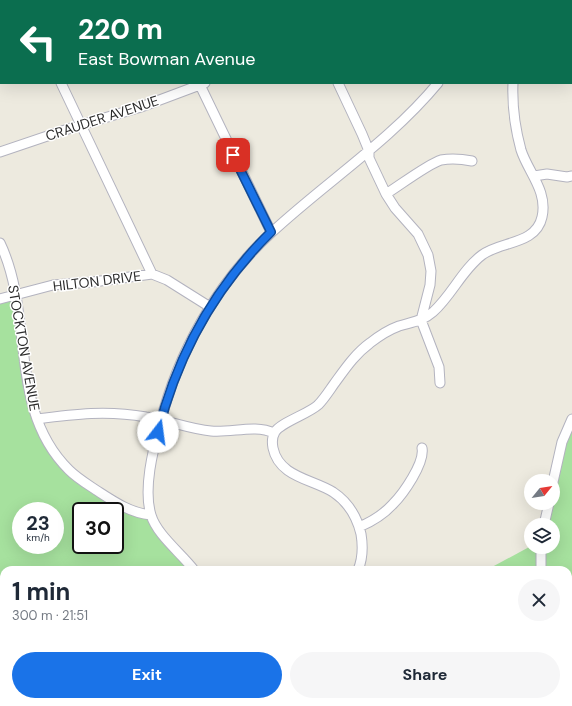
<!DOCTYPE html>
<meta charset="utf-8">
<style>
body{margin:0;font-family:"DM Sans",sans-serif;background:#f6f6f7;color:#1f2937;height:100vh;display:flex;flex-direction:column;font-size:15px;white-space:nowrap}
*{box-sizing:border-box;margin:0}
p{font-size:13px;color:#747a83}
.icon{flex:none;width:22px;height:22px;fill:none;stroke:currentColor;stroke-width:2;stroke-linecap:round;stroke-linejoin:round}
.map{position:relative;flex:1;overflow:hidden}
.panel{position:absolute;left:0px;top:566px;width:572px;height:140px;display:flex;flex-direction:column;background:#fff;border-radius:12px 12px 0 0;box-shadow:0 4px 16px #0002}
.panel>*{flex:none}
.top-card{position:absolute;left:0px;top:0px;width:572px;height:84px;box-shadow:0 4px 16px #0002;background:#0b6e4f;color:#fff;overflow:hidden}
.needle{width:26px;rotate:60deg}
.controls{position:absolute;left:524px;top:474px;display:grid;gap:8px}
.controls a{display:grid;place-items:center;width:36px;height:36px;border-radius:50%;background:#fff;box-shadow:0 4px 16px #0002;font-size:20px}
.speed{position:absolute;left:12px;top:502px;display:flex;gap:8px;font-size:20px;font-weight:700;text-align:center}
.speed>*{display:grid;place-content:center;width:52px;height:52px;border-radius:50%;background:#fff;box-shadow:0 4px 16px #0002;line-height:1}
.speed small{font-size:10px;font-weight:400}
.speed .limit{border:2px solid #111;border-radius:6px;background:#fff;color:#111}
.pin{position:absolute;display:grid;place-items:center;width:34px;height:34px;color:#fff;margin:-17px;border-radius:8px;box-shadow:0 2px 6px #0006}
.me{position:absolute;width:44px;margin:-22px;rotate:15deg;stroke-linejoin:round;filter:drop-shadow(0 0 3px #0008)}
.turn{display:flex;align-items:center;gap:14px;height:84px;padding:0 12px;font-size:18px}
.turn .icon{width:52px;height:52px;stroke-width:2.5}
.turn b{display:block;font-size:28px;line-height:34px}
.round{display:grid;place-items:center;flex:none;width:42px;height:42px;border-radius:21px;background:#f6f6f7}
.summary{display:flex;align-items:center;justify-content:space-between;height:68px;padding:0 12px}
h1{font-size:24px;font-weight:700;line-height:30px}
.button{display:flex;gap:8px;margin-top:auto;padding:8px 12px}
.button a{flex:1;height:46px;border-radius:24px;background:#1a73e8;color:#fff;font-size:16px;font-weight:700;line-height:46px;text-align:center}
.button a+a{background:#f6f6f7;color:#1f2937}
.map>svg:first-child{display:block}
.green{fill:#a6e19e;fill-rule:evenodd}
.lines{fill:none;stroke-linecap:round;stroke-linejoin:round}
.minor-casing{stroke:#b3b3bf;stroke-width:11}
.minor{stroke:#fff;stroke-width:9}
.route-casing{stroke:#114b97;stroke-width:10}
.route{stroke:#1a73e8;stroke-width:7}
.labels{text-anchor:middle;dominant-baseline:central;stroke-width:3;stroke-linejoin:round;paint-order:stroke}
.street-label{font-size:14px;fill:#2c2c2c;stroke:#fff}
</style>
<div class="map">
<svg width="572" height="706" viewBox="0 0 572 706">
<rect width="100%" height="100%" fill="#edeadf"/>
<!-- green -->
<path class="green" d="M15,295L26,377L55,453L104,495L151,515L194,570H4V702H297L299,706H0V299ZM21,511H55V545H21ZM81,511H115V545H81Z
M572,419V706H450L448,702H568V570H492V567L531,546V547H553V525H544L553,503V482Z"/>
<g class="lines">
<defs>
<path id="minor" d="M21,0L22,1
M159,0L160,1
M298,0V1
M435,0L436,1
M487,1L488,0
M525,1L526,0
M571,1V0
M61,83L152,274
M199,83L271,232
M338,83L362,134L369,151V158L386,194L395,208L418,234L428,255L431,271L430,285L421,320L439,367L440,383
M0,152L71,128L141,107L205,83
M534,176L547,174L567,177L572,176
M386,194C399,186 428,164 441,160C452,158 462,159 472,161
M0,243C35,316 7,409 69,470C77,478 87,484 96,490C113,501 130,513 151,515
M0,299L53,285L93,282L152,274L167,280L210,307
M37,419C75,414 107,410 146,417C168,420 189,429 211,431C232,433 255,424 274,433
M553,482L562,442L572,419
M544,525L549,503
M359,527C371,522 384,514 393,504C403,494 425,463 422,448
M541,547V570
M194,570C181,553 157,535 151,515C143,489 153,450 160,424C178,352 217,283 271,233C326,182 390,141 438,83
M358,570C363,558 363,546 361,534C357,517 348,502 333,492C312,479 279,477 273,448C272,443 272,437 275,432C280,423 308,414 318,405C324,399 329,391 334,384C345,369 355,354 370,343C379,336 388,330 399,326C412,322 423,321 433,312C452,295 462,270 482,255C500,241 536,245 542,217C548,191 528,172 521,150C515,128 512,106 513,83
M297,702L299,706"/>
</defs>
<!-- minor casing -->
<use href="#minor" class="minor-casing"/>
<!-- minor -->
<use href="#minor" class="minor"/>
</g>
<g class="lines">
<defs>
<path id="route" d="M158,432C177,356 214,288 271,232L233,155"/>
</defs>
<!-- route casing -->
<use href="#route" class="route-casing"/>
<!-- route -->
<use href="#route" class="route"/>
</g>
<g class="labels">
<!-- street labels -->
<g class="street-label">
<text transform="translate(102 118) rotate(-18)">CRAUDER AVENUE</text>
<text transform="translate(97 281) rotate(-7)">HILTON DRIVE</text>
<text transform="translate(24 348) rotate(80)">STOCKTON AVENUE</text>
</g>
</g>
</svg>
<div class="controls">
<a><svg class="needle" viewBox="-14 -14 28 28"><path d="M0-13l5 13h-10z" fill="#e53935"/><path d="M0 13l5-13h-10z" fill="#747a83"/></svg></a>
<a><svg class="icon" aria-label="layers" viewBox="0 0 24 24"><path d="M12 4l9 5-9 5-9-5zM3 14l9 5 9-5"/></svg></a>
</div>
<div class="speed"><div>23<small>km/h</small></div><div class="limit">30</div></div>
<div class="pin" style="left:233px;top:155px;background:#d93025"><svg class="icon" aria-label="arrive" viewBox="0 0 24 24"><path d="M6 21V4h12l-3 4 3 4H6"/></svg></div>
<svg class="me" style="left:158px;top:432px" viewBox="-20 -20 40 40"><circle r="19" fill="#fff"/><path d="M0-13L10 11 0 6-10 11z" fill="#1a73e8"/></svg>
<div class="top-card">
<div class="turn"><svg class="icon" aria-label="left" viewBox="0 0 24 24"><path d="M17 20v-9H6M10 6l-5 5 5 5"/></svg><div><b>220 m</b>East Bowman Avenue</div></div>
</div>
<section class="panel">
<div class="summary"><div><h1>1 min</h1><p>300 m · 21:51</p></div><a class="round"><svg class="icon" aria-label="close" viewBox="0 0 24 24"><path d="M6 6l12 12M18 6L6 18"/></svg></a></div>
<div class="button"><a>Exit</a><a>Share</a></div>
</section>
</div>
